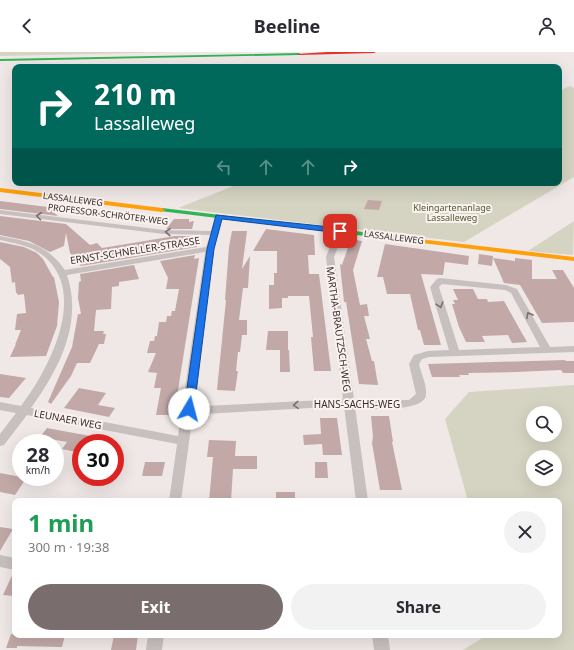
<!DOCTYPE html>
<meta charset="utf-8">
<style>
body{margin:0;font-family:"Noto Sans",sans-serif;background:#f2f2f3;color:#2b2b33;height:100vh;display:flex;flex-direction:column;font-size:15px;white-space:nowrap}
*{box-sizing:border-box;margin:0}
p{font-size:13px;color:#7c7c81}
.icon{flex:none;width:22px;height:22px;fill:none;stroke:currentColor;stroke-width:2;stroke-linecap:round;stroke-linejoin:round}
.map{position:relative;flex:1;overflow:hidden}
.sheet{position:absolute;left:12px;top:446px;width:550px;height:140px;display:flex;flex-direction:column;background:#fff;border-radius:8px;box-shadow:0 4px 16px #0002}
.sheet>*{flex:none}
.guide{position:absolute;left:12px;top:12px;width:550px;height:122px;border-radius:8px;box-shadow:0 4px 16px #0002;background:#00695c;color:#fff;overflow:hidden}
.controls{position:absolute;left:526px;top:354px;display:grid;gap:8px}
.controls a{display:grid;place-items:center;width:36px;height:36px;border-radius:50%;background:#fff;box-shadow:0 4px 16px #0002;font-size:20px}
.speed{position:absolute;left:12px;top:382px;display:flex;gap:8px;font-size:20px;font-weight:700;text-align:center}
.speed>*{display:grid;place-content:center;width:52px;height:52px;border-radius:50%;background:#fff;box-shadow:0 4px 16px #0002;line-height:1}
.speed small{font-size:10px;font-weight:400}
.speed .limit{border:6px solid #d22;background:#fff;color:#111}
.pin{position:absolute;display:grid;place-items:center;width:34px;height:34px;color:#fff;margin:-17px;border-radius:8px;box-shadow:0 2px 6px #0006}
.me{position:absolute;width:44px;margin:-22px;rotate:8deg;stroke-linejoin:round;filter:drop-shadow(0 0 3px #0008)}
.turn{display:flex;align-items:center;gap:14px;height:84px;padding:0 16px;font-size:18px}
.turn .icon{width:52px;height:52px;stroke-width:2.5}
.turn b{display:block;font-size:28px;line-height:34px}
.lanes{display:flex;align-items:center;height:38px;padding:0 16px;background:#0003;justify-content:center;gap:20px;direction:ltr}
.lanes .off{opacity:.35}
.round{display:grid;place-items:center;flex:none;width:42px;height:42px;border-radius:21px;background:#f2f2f3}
.headline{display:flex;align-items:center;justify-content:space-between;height:68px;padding:0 16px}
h1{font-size:24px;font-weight:700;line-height:30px;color:#1e9e55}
.action{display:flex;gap:8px;margin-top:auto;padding:8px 16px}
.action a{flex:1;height:46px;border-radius:24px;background:#796e6d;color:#fff;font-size:16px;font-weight:700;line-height:46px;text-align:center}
.action a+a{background:#f2f2f3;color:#2b2b33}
header{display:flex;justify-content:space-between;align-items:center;height:52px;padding:0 16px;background:#fff;font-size:18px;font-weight:700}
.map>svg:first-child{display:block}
.green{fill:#d5d3c1;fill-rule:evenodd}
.building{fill:#c2a9a8}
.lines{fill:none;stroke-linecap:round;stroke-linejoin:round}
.street{fill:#c8c0be;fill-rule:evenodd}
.fast{fill:#30b455;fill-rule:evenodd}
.slow{fill:#ff9f0a;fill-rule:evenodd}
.jam{fill:#e5322d;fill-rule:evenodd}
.oneway{stroke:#7a6f6e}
.route{fill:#1a73e8;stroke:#114b97}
.labels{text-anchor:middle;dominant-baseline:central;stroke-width:4;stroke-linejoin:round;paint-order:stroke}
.far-street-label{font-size:9px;fill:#3a2d2c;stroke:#faf2ee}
.far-park-label{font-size:9px;fill:#535830;stroke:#faf2ee}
.street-label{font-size:10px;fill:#3a2d2c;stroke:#faf2ee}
</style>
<header><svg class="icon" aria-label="back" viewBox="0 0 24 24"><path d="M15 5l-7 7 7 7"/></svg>Beeline<svg class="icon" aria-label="person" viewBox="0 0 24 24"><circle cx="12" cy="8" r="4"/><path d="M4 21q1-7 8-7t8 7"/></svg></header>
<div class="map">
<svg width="574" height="598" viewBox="0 0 574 598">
<rect width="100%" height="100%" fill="#efe8e6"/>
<!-- green -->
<path class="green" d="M0,0H176L0,4Z
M570,34L574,36V125L464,190L178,156L241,131H559V39Z
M574,169L573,203L528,199Z
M574,333V598H463L487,583H559V449H468L445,367L469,340ZM533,361H555V383H533ZM533,405H555V427H533Z"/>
<!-- building -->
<path class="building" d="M368,148L382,149L379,158L364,157Z
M0,149L48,155L58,164L0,157Z
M0,164L66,172L90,193L97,191L102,196L175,184H197V189H198L197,195L81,214L70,201L66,181L64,194L50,200L29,189L0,183Z
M174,167H189V170L194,169L192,177H166Z
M266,177L314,183L315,203H308L309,222H319L331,319H314L311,285H313L309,244H288V246H282V256L269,257V233H274V221H277V199H253Z
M232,179H247L242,217L250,204L248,236H243L239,268H247V283H242L240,300H238L236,319H238L235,339L217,338L226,248H225L229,195Z
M351,187L362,189L353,218L360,253L367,252L369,264H364L370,287H366L372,309H374L378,333L359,332L346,250H344L340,212L342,213Z
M0,190L24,195L37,201L43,207L53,225H54L59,250L57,274L46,304L10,305L16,292L15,293L21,278H15L17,262L26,261L24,242L18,243L17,241H16L15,230L12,231L10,215L0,207Z
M385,192L469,204L468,213L445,210L443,223L421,222L441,293H424L420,278H418L410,242H387L383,225H377Z
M479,202L493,204L492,214L478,212Z
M195,203L194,207L199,206L174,363H156L161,336H154L157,321L148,320L156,301H147L150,289H154L155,284H157L159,270H166L167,264H171L172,259H175L179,237H166L168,226L160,209Z
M493,206L515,209V206L532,208V227H557L552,218H563L574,236V270L542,271L520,233L504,231Z
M134,213L139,227L119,230V234L112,235L111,257L96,258L94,279H104L103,282H106L104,292H99L90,311H77L71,324L51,352L48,350L72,295L78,262H81L78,246L79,230L81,229L80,222Z
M453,237H473L478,247H487L488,250L504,249L527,290L512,291L508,283L482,284L485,290H466L459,275L452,252H455L453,248H458Z
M268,279H288V298H266Z
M280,298H289L290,320H280Z
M565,308L566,309H574V321H563L561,318L516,320L468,321L469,323H459L460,325H432L428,312Z
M0,322L26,326L9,346L0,345Z
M79,336L106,341L98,353L115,356L109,365L64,356Z
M371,364H389L393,390H392L402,438H380L372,391L373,385Z
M320,366H337L342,403H323L322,392L304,393L303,383L321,382Z
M47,376L101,386V391H81V401L62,397L67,390L40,385Z
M209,388L236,389L235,404H257V417H233L231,449H209L213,405H207Z
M145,410H165L162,424H142Z
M315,410H327L328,426H315Z
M0,421L21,425H27L15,443L0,440Z
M276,440H295V449H276Z
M0,475L13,477L0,499Z
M14,519H15V544L3,543Z
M11,582L15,583H65L62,595L17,594V596H6Z
M114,583H138L136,598H111Z"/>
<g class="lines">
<!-- street -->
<path class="street" d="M0,158L164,178L211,179L215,165L219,163H222L223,165L214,197L194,354H205L343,347L326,205L336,179L340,177L344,179L334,205L354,347L364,349L401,348H409L416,342L409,312L414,303L428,299L449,298L430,235L437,227L440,226L506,233L517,237L550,295L574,294V300L429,305L422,307L419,312C421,321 427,333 426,342C426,361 367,357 355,355L368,449H356L344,354L205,362L193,361L181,449H169L177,392L27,363L4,393L0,394V382L16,361L0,358V350L21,354C50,316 92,235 38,200C27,193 13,191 0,188V184C29,189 47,193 65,218L206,195L210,183L164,182L0,162ZM205,200L178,384L31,356C59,317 83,271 67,223ZM442,232L505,238L511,241L540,295L459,298L439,235Z
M0,503L15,506V518L0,515Z
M148,583H164L162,598H146Z
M372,583H388L390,598H374Z"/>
<!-- fast -->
<path class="fast" d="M300,1L299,3L0,9V7Z
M162,156L422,187L426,189L422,191L160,159V157Z"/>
<!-- slow -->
<path class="slow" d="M0,136L162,156L165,158L162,160L0,140Z
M419,187L574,205V209L422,191H419Z"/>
<!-- jam -->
<path class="jam" d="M376,0L374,1L299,3L297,2L327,0Z"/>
</g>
<!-- one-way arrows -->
<defs><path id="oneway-chevron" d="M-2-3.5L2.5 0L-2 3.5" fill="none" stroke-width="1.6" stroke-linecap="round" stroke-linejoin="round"/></defs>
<g class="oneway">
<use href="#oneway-chevron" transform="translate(39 164) rotate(-173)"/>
<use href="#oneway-chevron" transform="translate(168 180) rotate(-177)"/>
<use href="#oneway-chevron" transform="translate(440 253) rotate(73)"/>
<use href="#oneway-chevron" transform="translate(529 263) rotate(-119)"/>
<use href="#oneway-chevron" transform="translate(296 353) rotate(177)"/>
</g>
<!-- route -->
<path class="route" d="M216,163L340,176L343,179L340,181L222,167L214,197L194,357L189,360L184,357L207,197Z"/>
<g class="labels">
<!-- far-street labels -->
<g class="far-street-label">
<text transform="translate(73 147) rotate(7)">LASSALLEWEG</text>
<text transform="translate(108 162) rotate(7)">PROFESSOR-SCHRÖTER-WEG</text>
<text transform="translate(394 185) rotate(7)">LASSALLEWEG</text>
</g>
<!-- far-park labels -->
<g class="far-park-label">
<text x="452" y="155">Kleingartenanlage<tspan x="452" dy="10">Lassalleweg</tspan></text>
</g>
<!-- street labels -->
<g class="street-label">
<text transform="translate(135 198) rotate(-9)">ERNST-SCHNELLER-STRASSE</text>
<text transform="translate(339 277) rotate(82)">MARTHA-BRAUTZSCH-WEG</text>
<text x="357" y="352">HANS-SACHS-WEG</text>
<text transform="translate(68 367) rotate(11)">LEUNAER WEG</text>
</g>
</g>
</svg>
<div class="controls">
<a><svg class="icon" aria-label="search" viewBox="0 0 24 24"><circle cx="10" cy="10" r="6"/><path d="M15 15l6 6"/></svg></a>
<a><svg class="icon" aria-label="layers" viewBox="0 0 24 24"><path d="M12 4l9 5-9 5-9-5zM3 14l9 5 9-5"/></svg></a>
</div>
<div class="speed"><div>28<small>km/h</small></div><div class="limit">30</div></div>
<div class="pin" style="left:340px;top:179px;background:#d93025"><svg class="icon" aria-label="arrive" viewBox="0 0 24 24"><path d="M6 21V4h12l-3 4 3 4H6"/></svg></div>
<svg class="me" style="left:189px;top:357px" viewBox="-20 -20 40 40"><circle r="19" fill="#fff"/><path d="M0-13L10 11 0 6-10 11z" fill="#1a73e8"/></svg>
<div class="guide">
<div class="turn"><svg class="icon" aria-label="right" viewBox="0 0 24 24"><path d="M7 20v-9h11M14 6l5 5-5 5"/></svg><div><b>210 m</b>Lassalleweg</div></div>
<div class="lanes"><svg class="icon off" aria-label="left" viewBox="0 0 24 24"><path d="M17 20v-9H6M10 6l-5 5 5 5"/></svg><svg class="icon off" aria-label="ahead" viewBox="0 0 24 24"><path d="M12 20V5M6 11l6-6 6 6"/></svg><svg class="icon off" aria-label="ahead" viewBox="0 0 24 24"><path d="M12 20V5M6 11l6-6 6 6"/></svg><svg class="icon" aria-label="right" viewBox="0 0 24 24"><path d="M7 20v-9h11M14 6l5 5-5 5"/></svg></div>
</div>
<section class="sheet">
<div class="headline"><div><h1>1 min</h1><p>300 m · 19:38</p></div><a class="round"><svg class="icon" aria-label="close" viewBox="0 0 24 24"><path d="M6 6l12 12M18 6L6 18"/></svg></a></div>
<div class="action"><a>Exit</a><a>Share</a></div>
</section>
</div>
